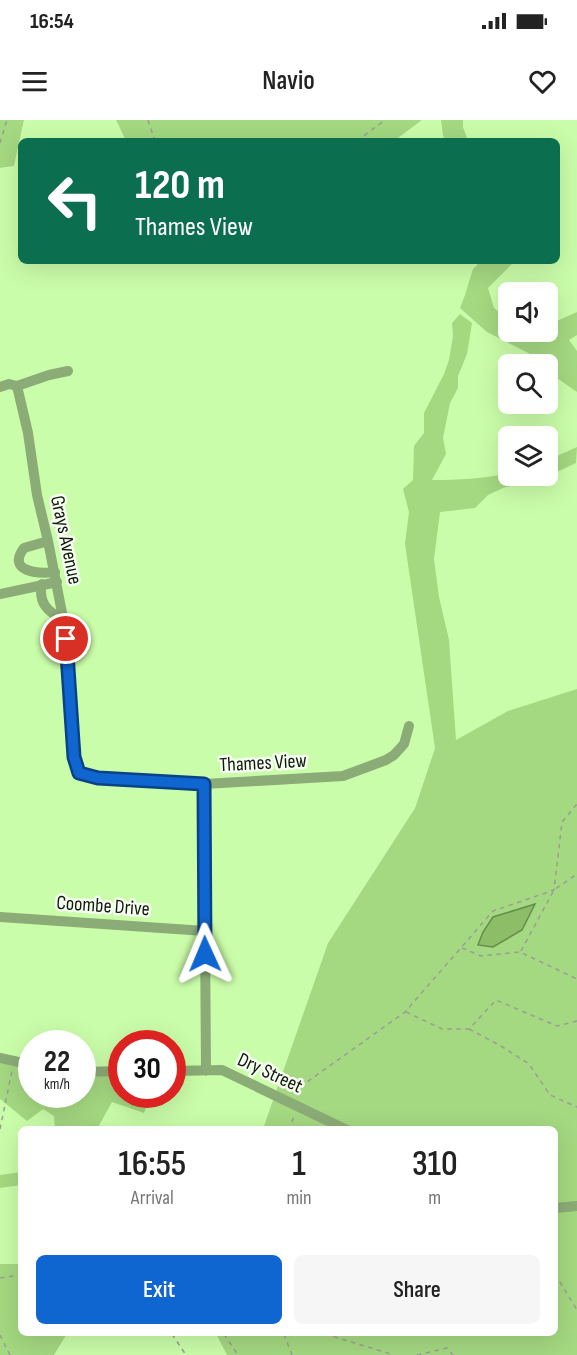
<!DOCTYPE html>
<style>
body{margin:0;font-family:"Sofia Sans Condensed",sans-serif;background:#f6f6f6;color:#222;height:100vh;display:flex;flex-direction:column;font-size:22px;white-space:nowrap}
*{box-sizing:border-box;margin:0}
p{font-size:20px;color:#767676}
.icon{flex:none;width:33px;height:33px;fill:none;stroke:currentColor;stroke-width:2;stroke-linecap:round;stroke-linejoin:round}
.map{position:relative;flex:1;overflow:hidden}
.drawer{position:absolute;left:18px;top:1006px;width:540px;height:210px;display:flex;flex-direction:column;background:#fff;border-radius:9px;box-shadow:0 6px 24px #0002}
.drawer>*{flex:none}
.banner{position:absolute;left:18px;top:18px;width:542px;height:126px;border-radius:9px;box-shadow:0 6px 24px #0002;background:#0b6e4f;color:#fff;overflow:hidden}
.controls{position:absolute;left:498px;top:162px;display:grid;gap:12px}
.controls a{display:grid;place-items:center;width:60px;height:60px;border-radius:9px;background:#fff;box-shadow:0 6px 24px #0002;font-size:30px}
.speed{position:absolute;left:18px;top:910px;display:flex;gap:12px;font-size:30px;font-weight:700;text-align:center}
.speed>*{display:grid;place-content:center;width:78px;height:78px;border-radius:50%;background:#fff;box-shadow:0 6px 24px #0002;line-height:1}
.speed small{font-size:15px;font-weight:400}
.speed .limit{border:9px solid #d22;background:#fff;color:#111}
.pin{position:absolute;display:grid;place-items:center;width:51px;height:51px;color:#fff;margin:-26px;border:3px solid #fff;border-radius:50%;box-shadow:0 2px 6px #0007}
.me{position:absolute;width:66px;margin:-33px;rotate:359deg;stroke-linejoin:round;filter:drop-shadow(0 0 4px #0008)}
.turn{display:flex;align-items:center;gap:21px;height:126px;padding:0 18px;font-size:27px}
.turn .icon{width:78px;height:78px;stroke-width:2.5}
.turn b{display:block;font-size:42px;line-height:51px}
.eta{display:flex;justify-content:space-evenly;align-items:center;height:102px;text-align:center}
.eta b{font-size:36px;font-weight:600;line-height:42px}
.cta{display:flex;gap:12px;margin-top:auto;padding:12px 18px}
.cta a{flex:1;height:69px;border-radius:9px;background:#1066d0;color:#fff;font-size:24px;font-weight:600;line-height:69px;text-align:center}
.cta a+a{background:#f6f6f6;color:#222}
.status{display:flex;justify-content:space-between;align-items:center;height:42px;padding:0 30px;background:#fff;direction:ltr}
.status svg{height:16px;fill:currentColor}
header{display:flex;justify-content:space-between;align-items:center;height:78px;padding:0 18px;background:#fff;font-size:27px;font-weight:600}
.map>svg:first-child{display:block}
.green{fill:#cafda9;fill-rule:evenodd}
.forest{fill:#a4d881}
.water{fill:#8cbe68;stroke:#678c4d;stroke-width:1.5}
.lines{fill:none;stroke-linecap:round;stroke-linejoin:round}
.path{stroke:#989f93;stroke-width:1.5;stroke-dasharray:4.5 4.5;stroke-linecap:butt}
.minor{stroke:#8bac76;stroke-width:10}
.route-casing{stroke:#0a4287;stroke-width:15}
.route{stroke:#1066d0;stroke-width:10}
.labels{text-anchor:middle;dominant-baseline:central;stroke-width:5;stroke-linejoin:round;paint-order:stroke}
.street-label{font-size:20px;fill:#12190e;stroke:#f6fef1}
</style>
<div class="status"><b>16:54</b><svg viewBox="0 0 49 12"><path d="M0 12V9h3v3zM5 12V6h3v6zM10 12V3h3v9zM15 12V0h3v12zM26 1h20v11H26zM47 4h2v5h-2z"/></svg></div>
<header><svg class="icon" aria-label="menu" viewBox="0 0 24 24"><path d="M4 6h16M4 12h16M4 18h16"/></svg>Navio<svg class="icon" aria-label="heart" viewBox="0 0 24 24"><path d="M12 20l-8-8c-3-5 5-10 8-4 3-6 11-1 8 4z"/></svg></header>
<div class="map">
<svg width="577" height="1235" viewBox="0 0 577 1235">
<rect width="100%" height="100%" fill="#f6fef1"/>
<!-- green -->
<path class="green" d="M24,0H116L126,21H21V141H556V21H394L422,0H577V585L435,628L415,688L328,823L265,1006L272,1009L21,1010V1144H0V48L14,46ZM508,172H548V212H508ZM508,244H548V284H508ZM508,316H548V356H508ZM32,924H82V975H32ZM122,924H172V975H122Z
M67,1214H216L227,1235H54Z"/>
<!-- forest -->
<path class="forest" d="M0,0H24L14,46L0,48Z
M116,0H422L394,21H126Z
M441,0H463V7L468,21H447L443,16Z
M481,141H515L488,168L494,188L508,199V212H548V205L577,192V215L569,220L577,231V272L554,256L548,248V244H545L540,239L487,212L460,188L465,175L473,149Z
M460,194L472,203L467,234L458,256V268L450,283L443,318L446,334L432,360C459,360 483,359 508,353V356H548V340L577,327L576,343L546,357L503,368L488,375L475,388L440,392L434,439L439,477L449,520L456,620L508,591L577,569V1235H227L216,1214H555V1010H272L269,1008L268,1009H260L264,1006L328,823L415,688L435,628L405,424L409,392L403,369L413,360L414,326L424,313V293L444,254L449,240L453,216L452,203Z
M0,938L31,945L32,975H82L83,952L121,951L122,975H157L149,980L144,993L112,982L97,1009H55L54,996L43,989L27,1001L0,979Z
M21,1052V1065L0,1068V1055Z
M0,1144H21V1214H67L54,1235H0Z"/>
<!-- water -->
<path class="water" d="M535,784L522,810L493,827L478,825L483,812L493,797Z"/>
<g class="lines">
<!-- path -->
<path class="path" d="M148,0L155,21
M357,21L385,0
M0,23L7,0
M462,828L481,836L520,832L577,859
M521,831L554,770L577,754
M406,892L442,909H469L496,880L557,906L577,901
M469,909L501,926L529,944L550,975L577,987
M293,972L405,892L493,791L554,770L562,702L577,684
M0,1009L12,951
M288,1010L294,997
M555,1154L577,1190
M0,1158L21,1155
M172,1214L186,1235
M224,1214L238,1235
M284,1214L292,1235
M325,1214L394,1235
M0,1215L10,1235
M417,1235L447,1228L453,1235"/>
<!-- minor -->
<path class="minor" d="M17,266L28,313L37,375L48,421L63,498L66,519L74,637L79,653L98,658L204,664L343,656L386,640L394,635L404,624L409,606
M0,267L9,264L17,266L49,255L68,251
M48,421L24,428C6,452 39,454 55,452
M42,464C38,481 47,493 63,498
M0,474L57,462
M204,664L206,951
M0,797L205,811
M0,938L32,945
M172,951L222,950L347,1010
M82,952L122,951
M555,1088L577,1086"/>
</g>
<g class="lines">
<defs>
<path id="route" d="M66,519L74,637L79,653L98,658L204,664L205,834"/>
</defs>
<!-- route casing -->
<use href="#route" class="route-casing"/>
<!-- route -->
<use href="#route" class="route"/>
</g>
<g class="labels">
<!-- street labels -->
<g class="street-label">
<text transform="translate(66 420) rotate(78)">Grays Avenue</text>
<text transform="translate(263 643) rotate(-3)">Thames View</text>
<text transform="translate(103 786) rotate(4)">Coombe Drive</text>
<text transform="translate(270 953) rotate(25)">Dry Street</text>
</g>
</g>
</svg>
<div class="controls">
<a><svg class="icon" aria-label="sound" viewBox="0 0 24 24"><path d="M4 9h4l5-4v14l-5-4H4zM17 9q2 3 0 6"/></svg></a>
<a><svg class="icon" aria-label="search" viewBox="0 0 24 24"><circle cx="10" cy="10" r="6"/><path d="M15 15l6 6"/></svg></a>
<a><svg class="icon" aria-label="layers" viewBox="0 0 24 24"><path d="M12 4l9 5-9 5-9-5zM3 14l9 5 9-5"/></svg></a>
</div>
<div class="speed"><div>22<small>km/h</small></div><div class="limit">30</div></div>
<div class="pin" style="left:66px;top:519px;background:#d93025"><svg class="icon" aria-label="arrive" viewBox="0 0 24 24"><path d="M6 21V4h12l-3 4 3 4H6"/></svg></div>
<svg class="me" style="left:205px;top:834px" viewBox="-20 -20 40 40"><path d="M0-17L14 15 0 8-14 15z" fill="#1066d0" stroke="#fff" stroke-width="4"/></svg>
<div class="banner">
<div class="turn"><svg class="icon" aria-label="left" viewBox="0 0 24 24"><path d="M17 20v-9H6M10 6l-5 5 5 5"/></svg><div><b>120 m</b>Thames View</div></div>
</div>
<section class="drawer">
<div class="eta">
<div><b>16:55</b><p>Arrival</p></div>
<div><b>1</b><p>min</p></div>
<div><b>310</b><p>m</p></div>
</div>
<div class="cta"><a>Exit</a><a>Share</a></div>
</section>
</div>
